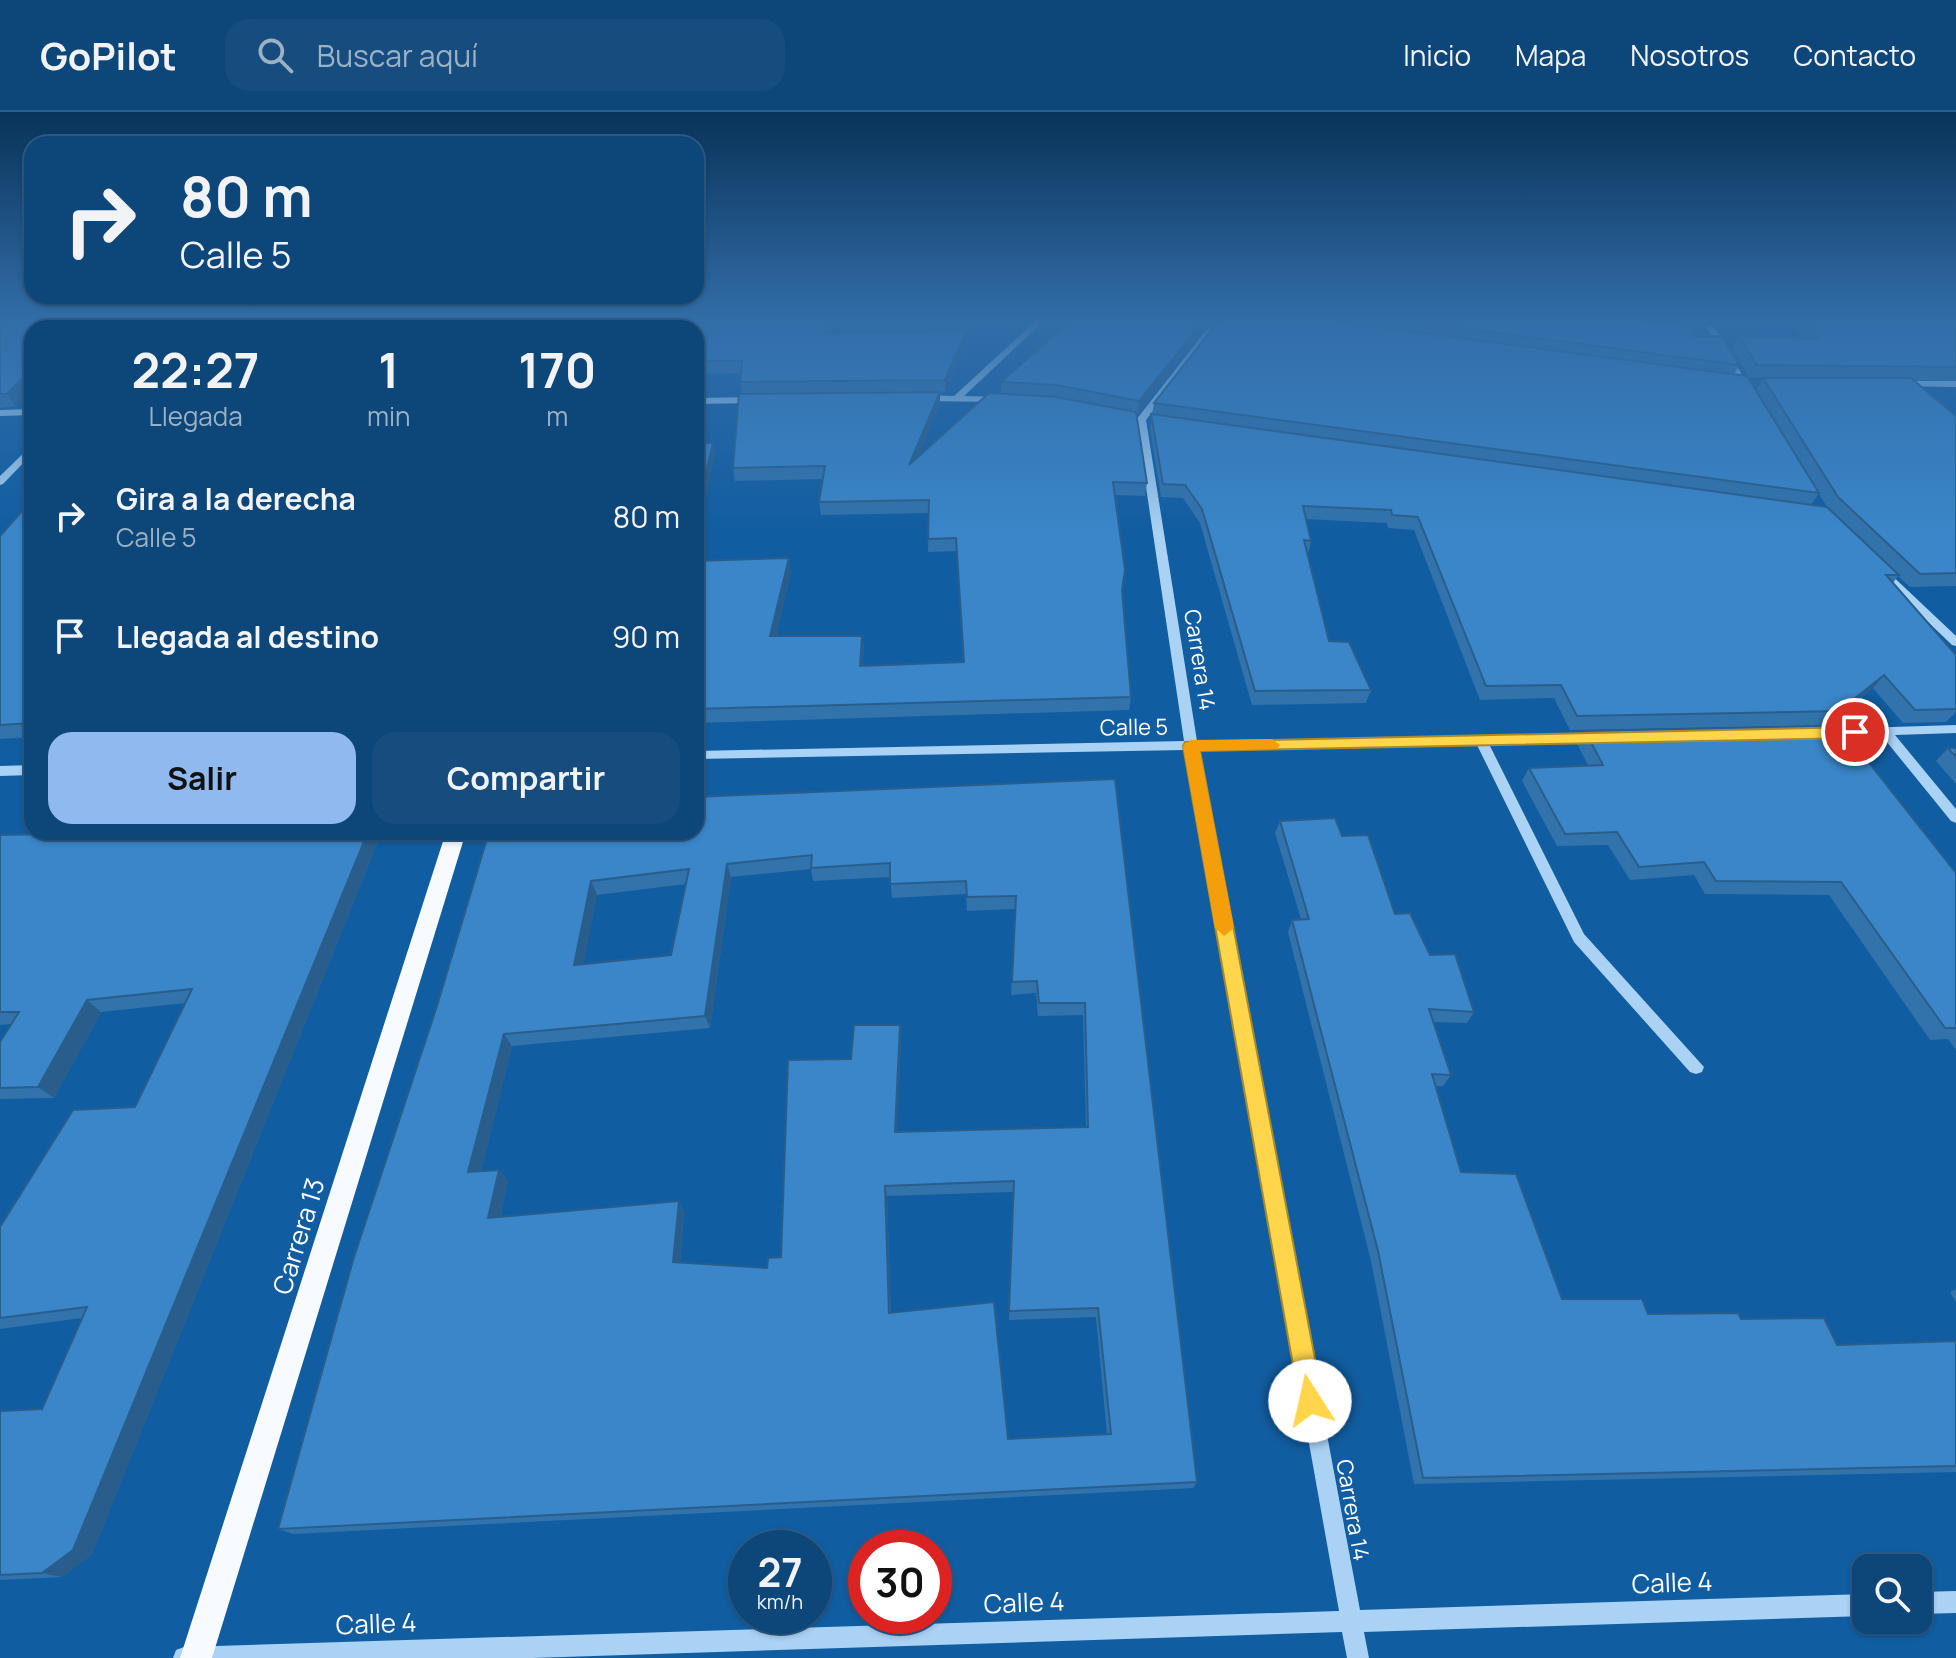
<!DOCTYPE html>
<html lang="es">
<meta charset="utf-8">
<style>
body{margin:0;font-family:Manrope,sans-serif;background:#164d7e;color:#f1f3f6;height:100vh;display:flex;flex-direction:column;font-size:30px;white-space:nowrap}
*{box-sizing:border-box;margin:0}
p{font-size:26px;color:#9ab1c6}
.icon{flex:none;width:44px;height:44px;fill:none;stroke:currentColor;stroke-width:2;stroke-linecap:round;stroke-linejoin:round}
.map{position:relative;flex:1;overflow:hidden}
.side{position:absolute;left:24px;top:208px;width:680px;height:520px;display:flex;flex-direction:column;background:#0d4679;border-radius:24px;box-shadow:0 2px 6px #0004,0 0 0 2px #2d5e8a}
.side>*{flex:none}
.top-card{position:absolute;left:24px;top:24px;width:680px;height:168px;border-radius:24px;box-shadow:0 2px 6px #0004,0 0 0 2px #2d5e8a;background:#0d4679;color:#f1f3f6;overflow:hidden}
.buttons{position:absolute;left:1852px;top:1442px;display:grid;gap:16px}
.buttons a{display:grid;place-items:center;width:80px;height:80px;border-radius:16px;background:#0d4679;box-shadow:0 2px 6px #0004,0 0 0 2px #2d5e8a;font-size:40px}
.speed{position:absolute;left:728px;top:1418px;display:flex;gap:16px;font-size:40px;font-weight:700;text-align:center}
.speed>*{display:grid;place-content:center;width:104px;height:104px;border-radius:50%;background:#0d4679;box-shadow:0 2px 6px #0004,0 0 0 2px #2d5e8a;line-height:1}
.speed small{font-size:20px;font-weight:400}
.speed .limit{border:12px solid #d22;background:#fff;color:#111}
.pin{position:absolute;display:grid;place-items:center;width:68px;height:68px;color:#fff;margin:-34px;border:4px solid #fff;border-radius:50%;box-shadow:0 2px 8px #0007}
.me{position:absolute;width:88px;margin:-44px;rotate:350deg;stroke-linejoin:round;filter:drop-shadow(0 0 6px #0008)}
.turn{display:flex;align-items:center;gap:28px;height:168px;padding:0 24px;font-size:36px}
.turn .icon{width:104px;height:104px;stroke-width:2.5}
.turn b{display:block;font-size:56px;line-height:68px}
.eta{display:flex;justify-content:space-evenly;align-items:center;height:136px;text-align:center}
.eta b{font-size:48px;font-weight:700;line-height:56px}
.primary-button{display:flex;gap:16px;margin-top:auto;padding:16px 24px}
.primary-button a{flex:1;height:92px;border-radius:24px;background:#90b9f0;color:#111;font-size:32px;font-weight:700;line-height:92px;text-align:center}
.primary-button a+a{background:#164d7e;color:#f1f3f6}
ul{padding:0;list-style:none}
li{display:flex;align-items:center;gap:24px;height:120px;padding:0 24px}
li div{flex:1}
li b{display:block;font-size:30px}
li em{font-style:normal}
header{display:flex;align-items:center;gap:48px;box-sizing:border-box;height:112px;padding:0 40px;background:#0d4679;border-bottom:2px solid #2d5e8a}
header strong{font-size:38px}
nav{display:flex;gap:44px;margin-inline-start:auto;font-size:28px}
.search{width:560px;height:72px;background:#164d7e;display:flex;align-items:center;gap:20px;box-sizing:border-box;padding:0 28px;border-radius:24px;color:#9ab1c6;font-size:30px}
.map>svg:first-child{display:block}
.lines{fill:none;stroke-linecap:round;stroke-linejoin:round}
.minor{fill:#a9d2f5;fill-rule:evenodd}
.major{fill:#f7fbff;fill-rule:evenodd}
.wall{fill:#3273ac;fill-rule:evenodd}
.shaded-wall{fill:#295e8c}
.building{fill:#3a86c8;stroke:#295e8c;stroke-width:2;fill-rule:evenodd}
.route{fill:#ffd54a;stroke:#a68a30;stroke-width:2}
.slow{fill:#f59e0b}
.labels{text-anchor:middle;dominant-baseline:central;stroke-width:6;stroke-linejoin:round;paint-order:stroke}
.street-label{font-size:22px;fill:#fff;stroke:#115da1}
.near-street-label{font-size:26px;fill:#fff;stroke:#115da1}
</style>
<header>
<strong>GoPilot</strong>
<div class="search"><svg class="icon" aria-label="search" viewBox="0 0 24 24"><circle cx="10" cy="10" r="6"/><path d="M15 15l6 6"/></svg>Buscar aquí</div>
<nav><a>Inicio</a><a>Mapa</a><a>Nosotros</a><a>Contacto</a></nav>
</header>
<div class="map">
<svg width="1956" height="1546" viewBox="0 0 1956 1546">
<rect width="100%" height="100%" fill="#115da1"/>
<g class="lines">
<!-- minor -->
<path class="minor" d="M1039,206H1047L964,284L999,285L1002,286V290L924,289L920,286L924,283L954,284Z
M1225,211L1232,213L1213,221L1146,308L1197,629L1604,623L1606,626L1600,630L1489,632L1584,822L1704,955L1702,960L1696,962L1690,960L1574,830L1477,633L1198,638L1360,1498L1866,1482V1504L1364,1520L1369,1546H1347L1342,1520L532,1546H173L176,1538L184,1535L1339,1499L1185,638L696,647V639L1184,629L1136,308L1207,217Z
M1708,214L1715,216L1752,280L1751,282L1744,280L1707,216Z
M1900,269H1956V275L1897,274V270Z
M696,286L756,285L760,288L756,291L696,292Z
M32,297V303L0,304V298Z
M32,333V342L3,372L0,373V364Z
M1881,456L1885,457L1956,524V534L1952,533L1877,461V457Z
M1956,613V621L1895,623L1956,697V711L1951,709L1882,624L1828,625L1822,621L1828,617Z
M32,653V663L0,664V654Z
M1956,1479V1501L1918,1502V1480Z"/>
<!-- major -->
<path class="major" d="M633,206H645L643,216H631Z
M446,720H466L212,1546H180Z"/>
</g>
<!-- wall -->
<path class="wall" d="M3,206H369L360,216H32V278L16,294L0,296V210Z
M478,206H632L629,212L600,213L599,216H474Z
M645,206H830L828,222L966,232L945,280H940V292L918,344L1001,282V270L1074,206H1630L1631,207L1693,224L1739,253L1734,263L1819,381L1811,393L1827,395L1756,278L1763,266H1750L1732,237L1739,224L1802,226L1797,221L1791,206H1956V269L1914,268L1956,304V474L1910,475L1898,464L1893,471L1956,597V600L1946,610L1903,611L1873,576L1828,613L1570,618L1554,586L1480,588L1414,418L1388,416L1387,411L1306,407L1311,429L1308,442L1329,529L1371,578L1366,591L1252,593L1200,411L1183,386L1161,385L1150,315L1154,291L1221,210L1205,215L1138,302L1136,301L1147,371L1145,384L1115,383L1131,585L1129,598L696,611V449L791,459L776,524H862L864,537L862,554L963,550L957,439L928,440L929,401L821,403L819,390L823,367L735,369L733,356L742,282L740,270L741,261L696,262V219L698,211L647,212Z
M32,388V625L0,627V424Z
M1585,619L1956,761V938L1948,927L1930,928L1829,783L1705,782L1694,763L1630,768L1608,733L1557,734L1522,669L1529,656L1588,653L1577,632Z
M1948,636H1956V672L1936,649Z
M1115,667L1197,1370L1193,1376L293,1422L278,1417L437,894L489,720ZM811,757L813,769L890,765L892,786L966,782L967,799L1015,797L1011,883L1036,881L1038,904L1083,903L1086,1015L897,1020L901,925L900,913L851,947L781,1145L767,1156L680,1151L684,1100L679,1089L500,1105L508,1069L499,1058L481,1059L512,934L710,916L731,765ZM686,772L671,843L583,852L597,783ZM1013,1080L1009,1208L1096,1205L1107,1322L1008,1327L891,1201L887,1084Z
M1280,709L1342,724L1395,802L1430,843L1474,900L1467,911L1434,910L1451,963L1443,974H1436L1461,1060L1562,1187L1648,1202L1741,1207L1837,1233L1956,1229V1360L1414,1372L1371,1149L1288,820L1292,808L1301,807L1275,721Z
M0,723L379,727L92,1442L62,1465L0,1468V1299L42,1297L82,1206L0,1217V1115L135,995L185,891L101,900L54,986L0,987V930L11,912L0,913Z
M1956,1177V1190L1950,1180Z"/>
<!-- shaded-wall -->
<path class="shaded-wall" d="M353,206H369L360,216H344Z
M595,206H598L600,213L599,216H590Z
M827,206H830L826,235L825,222Z
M1205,206H1234L1205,215L1138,302L1139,289Z
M966,219V232L945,280V268Z
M27,262H32V278L16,294L7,282Z
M940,280V292L910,366L909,353Z
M713,331L715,343L696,431V404Z
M789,446L791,459L773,537L770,524Z
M862,524L864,537L862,567L860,554Z
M1884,563L1873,576L1828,613L1839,599Z
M368,720H374L379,727L92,1442L62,1465L42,1461Z
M727,752L731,765L710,916L705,904Z
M591,769L597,783L581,866L574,853Z
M87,888L101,900L54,986L38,975Z
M900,913L901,925L897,1032L895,1020Z
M504,922L512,934L478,1071L468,1060Z
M499,1058L508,1069L497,1117L488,1106Z
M885,1074L887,1084L891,1210L889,1201Z
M679,1089L684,1100L679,1160L673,1150Z"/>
<!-- building -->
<path class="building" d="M3,206H353L344,216H32V262H27L7,282H0V210Z
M478,206H595L590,216H474Z
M700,206H827L825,222L966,219L945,268L740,270L742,249H696V219Z
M1074,206H1205L1139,289L1057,273L1001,270Z
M1232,206H1308L1747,264L1819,381L1154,291L1217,211Z
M1384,206H1630L1631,207L1691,214L1693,224H1722L1739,253Z
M1804,206H1956V255L1757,253L1739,224L1820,227Z
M1763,266H1911L1956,304V461L1920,462L1838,385Z
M940,280L909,353L989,281L1056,285L1136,300L1147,371L1113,370L1125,458L1122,478L1131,585L696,597V449L789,446L770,524H862L860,554L964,550L956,426L928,427L929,388L819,390L825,354L733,356L739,282Z
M1151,302L1827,395L1899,463H1886L1956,543V597L1915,598L1884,563L1839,599L1577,604L1561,573L1486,574L1418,405L1392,403L1391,398L1303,394L1311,429L1304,428L1329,529L1349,530L1371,578L1255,579L1202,397L1185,373L1163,372Z
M696,331H713L696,404Z
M32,388V611L0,613V424Z
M1840,614L1956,761V916H1945L1841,770L1716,769L1704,750L1639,755L1617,720L1565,722L1529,656L1603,653L1585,619Z
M1948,636H1956V645Z
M1115,667L1197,1370L278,1417L354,1145L437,894L489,720H696V685ZM812,743L811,756L890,751V772L966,769L967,785L1016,784L1012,870L1037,869L1039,891H1085L1088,1015L895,1020L900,913H854L851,947L788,948L781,1145L768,1146L767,1156L673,1150L679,1089L488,1106L499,1058L468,1060L504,922L705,904L727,752ZM689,757L671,843L574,853L591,769ZM1014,1069L1009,1199L1098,1196L1111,1322L1008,1327L994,1190L889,1201L885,1074Z
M1335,706L1342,724L1368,723L1395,802L1410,801L1430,843L1455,842L1474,900L1429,897L1451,963L1432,962L1461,1060L1516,1062L1562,1187H1642L1648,1202L1738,1201L1741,1207L1824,1206L1837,1233L1956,1229V1354L1423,1366L1378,1139L1292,808L1309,807L1280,709Z
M139,720H368L73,1438L42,1461L0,1463V1299L42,1297L87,1195L0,1206V1115L73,998L135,995L192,877L87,888L38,975L0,976V930L19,900H0V723Z"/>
<!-- sky -->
<linearGradient id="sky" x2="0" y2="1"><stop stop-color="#093359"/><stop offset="0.49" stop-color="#326da8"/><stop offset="1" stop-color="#326da8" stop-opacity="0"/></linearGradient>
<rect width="1956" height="422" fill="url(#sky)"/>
<!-- route -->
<path class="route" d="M1855,615L1863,620L1855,626L1200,639L1323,1289L1319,1298L1310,1301L1301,1298L1183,634L1185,630Z"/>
<!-- slow -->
<path class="slow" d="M1272,627L1280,633L1277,637L1200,639L1234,816L1224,824L1215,816L1183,634L1191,628Z"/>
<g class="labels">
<!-- street labels -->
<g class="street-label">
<text transform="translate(1200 548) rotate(81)">Carrera 14</text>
<text transform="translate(1134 615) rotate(-1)">Calle 5</text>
<text transform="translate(1353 1398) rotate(80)">Carrera 14</text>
</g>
<!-- near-street labels -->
<g class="near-street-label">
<text transform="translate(298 1124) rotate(-73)">Carrera 13</text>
<text transform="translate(1672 1470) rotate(-2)">Calle 4</text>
<text transform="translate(1024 1490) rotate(-2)">Calle 4</text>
<text transform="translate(376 1511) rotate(-2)">Calle 4</text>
</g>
</g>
</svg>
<div class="buttons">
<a><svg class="icon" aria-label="search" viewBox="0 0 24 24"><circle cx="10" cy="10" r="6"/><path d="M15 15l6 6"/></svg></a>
</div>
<div class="speed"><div>27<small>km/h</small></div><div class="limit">30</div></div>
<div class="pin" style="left:1855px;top:620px;background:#d93025"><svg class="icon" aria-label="arrive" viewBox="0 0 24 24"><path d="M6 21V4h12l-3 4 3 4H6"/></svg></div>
<svg class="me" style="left:1310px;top:1289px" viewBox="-20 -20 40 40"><circle r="19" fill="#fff"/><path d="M0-13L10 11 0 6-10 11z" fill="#ffd54a"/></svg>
<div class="top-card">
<div class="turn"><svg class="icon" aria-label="right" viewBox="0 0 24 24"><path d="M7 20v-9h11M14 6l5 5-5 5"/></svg><div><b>80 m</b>Calle 5</div></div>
</div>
<section class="side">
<div class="eta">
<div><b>22:27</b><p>Llegada</p></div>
<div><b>1</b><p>min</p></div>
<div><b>170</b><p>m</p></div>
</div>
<ul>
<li><svg class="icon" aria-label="right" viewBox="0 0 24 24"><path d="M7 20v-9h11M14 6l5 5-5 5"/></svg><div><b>Gira a la derecha</b><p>Calle 5</p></div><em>80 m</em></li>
<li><svg class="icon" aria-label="arrive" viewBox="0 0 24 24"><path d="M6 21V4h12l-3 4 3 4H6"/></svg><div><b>Llegada al destino</b></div><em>90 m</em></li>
</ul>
<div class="primary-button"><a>Salir</a><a>Compartir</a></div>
</section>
</div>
